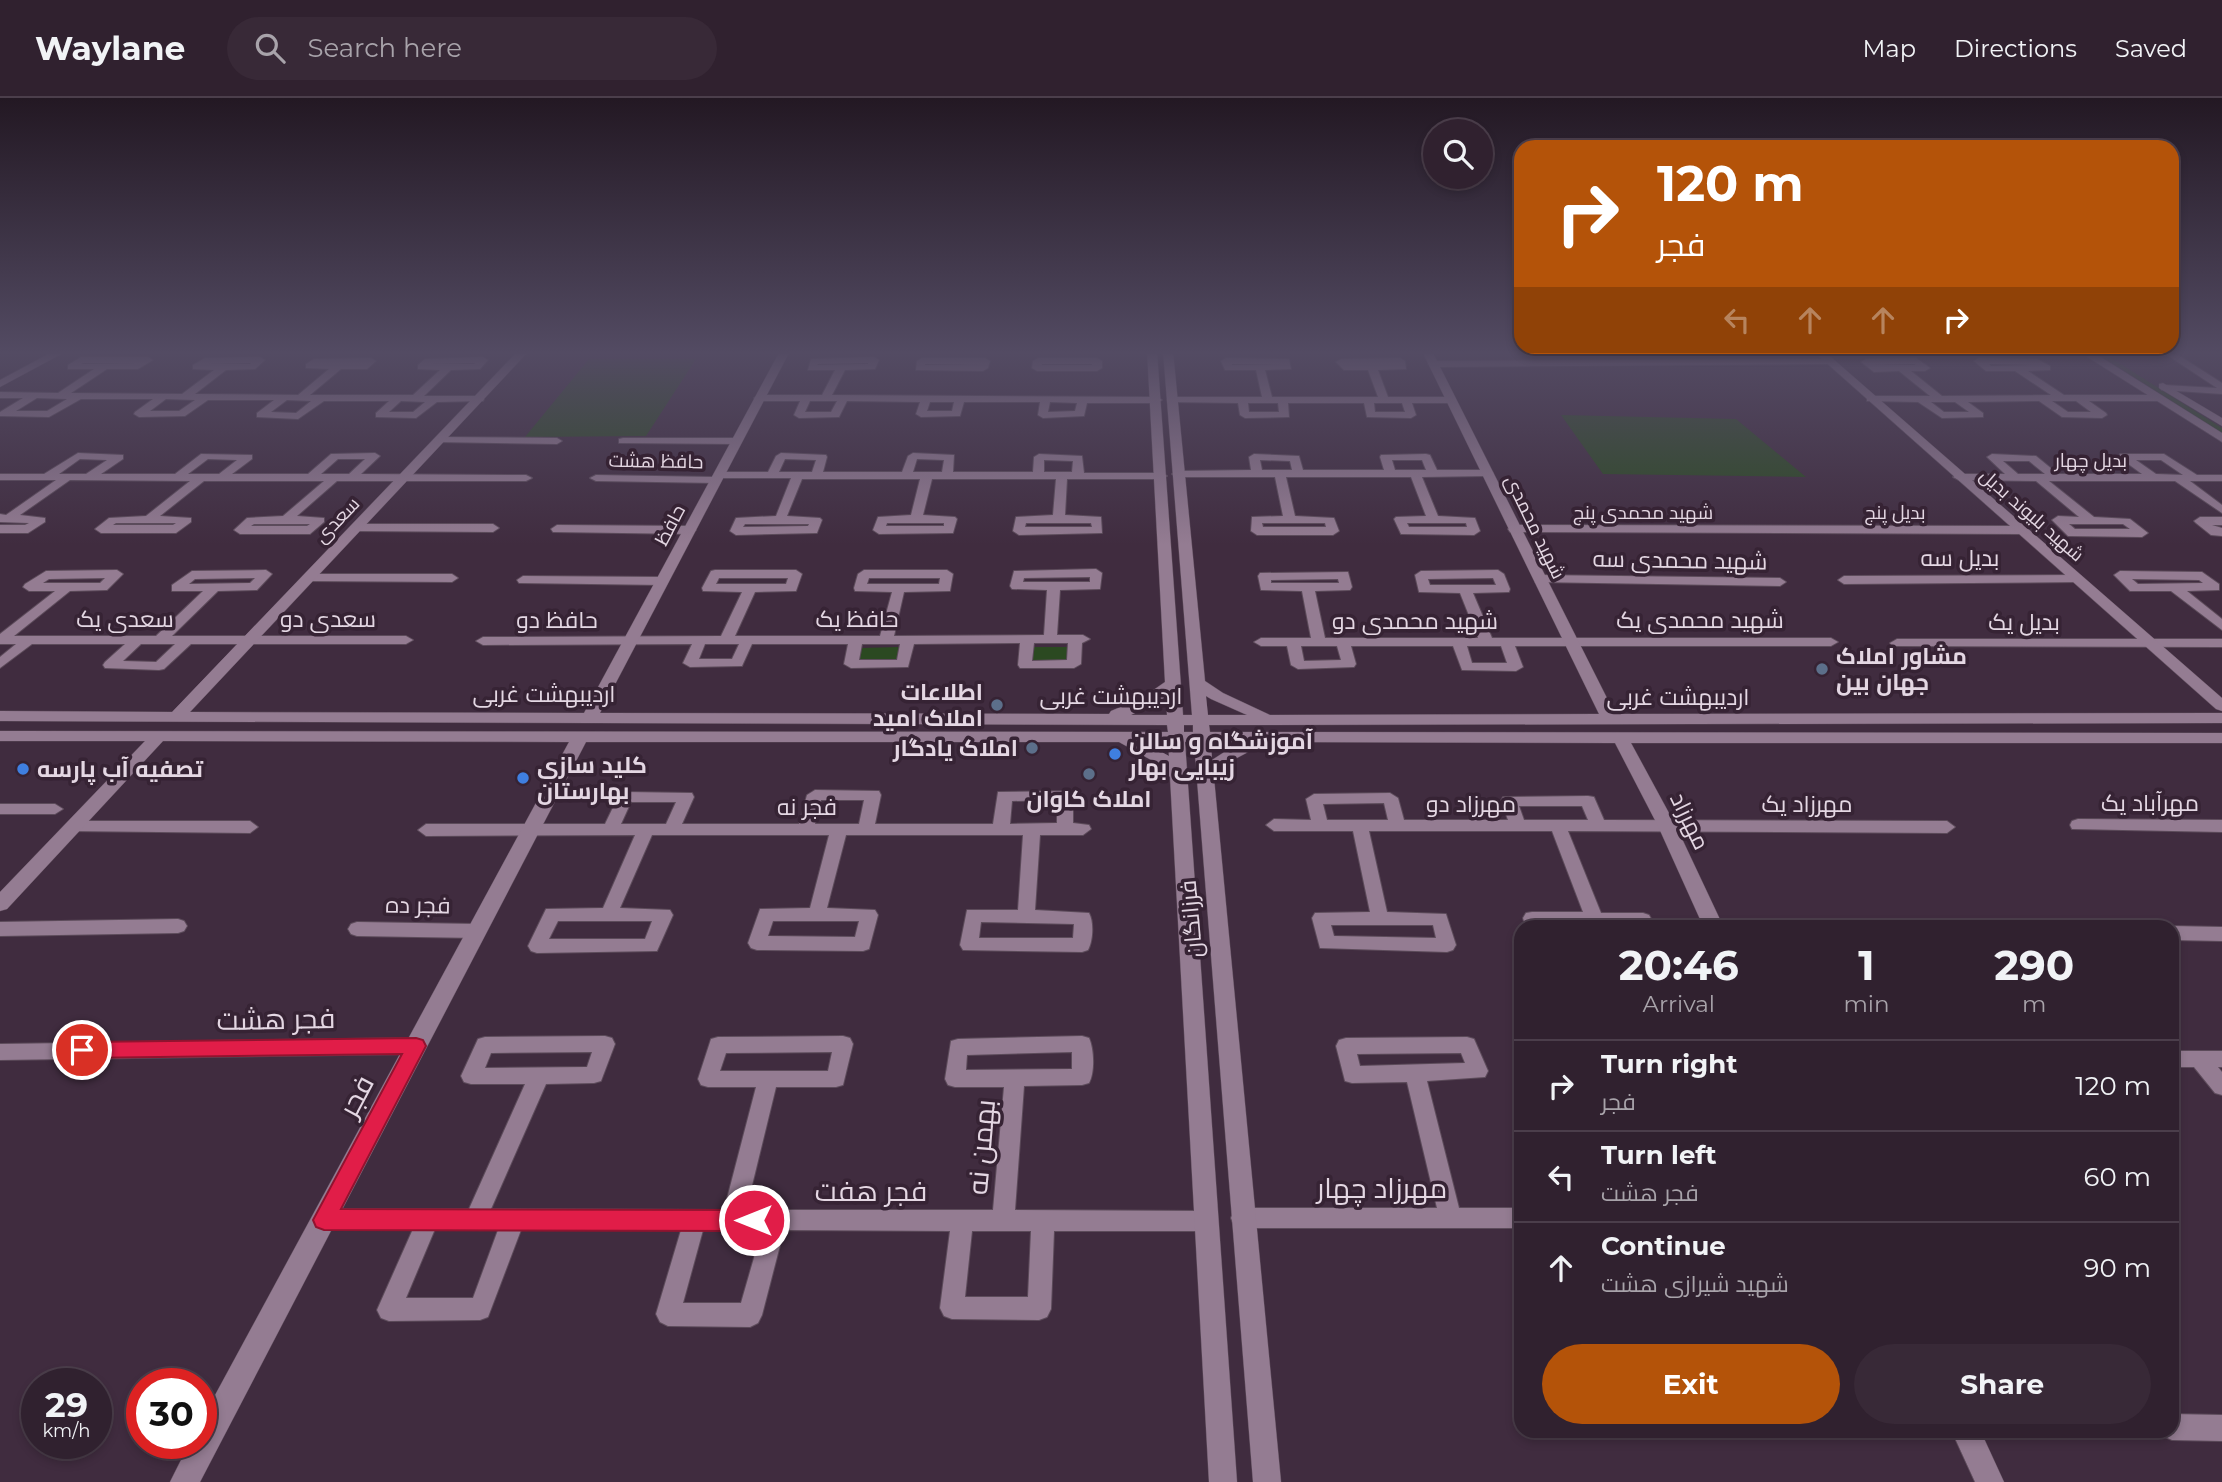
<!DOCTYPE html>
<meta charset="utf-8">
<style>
body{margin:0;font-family:Montserrat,Cairo,sans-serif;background:#382937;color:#f1f3f6;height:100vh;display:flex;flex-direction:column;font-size:26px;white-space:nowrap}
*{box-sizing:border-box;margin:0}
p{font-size:23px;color:#a8a3aa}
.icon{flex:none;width:38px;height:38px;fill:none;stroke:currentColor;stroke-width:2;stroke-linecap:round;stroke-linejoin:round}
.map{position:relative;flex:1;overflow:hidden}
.drawer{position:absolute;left:1514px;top:822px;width:665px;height:518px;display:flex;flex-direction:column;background:#30212f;border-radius:21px;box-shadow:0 4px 10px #0003,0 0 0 2px #4b3e4b}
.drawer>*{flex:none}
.banner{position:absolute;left:1514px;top:42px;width:665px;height:214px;border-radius:21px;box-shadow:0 4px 10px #0003,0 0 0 2px #4b3e4b;background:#b45309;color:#fff;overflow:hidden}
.controls{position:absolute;left:1423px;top:21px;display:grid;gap:14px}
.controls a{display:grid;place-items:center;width:70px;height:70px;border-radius:50%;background:#30212f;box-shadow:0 4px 10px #0003,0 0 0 2px #4b3e4b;font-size:35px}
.speed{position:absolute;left:21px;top:1270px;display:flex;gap:14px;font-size:35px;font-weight:700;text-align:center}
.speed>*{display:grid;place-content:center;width:91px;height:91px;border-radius:50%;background:#30212f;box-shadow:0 4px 10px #0003,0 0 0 2px #4b3e4b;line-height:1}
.speed small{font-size:18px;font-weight:400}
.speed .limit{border:10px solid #d22;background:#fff;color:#111}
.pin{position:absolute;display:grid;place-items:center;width:60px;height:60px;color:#fff;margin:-30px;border:4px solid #fff;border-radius:50%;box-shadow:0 2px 7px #0007}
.me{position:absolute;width:77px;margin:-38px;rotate:270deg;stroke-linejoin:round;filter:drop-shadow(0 0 5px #0008)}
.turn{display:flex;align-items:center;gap:24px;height:147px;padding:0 28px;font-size:32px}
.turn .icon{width:91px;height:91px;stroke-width:2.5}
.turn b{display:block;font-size:49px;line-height:60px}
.lanes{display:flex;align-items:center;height:66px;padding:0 28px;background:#0003;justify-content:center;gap:35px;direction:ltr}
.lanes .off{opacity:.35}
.eta{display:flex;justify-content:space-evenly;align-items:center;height:119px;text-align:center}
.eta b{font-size:42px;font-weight:700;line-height:49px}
.button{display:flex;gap:14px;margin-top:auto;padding:14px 28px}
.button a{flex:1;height:80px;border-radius:42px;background:#b45309;color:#fff;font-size:28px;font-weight:700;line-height:80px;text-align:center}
.button a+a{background:#382937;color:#f1f3f6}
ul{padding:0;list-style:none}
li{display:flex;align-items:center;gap:21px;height:91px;padding:0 28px;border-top:2px solid #4b3e4b}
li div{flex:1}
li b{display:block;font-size:26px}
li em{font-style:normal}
header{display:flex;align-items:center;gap:42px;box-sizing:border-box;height:98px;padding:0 35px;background:#30212f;border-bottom:2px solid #4b3e4b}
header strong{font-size:33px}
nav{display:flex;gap:38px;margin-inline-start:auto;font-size:24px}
.search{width:490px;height:63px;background:#382937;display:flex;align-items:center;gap:18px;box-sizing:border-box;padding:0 24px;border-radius:38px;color:#a8a3aa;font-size:26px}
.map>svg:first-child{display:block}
.green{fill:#2b4921}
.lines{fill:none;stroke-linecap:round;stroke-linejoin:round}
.street-casing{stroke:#5c4b5a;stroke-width:2}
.secondary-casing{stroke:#5c4b5a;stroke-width:1}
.street{fill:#947c92;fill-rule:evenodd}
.secondary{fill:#947c92;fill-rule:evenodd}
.route{fill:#e11d48;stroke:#92132f;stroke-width:2}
.service-dot{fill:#5c6f8a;stroke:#362334;stroke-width:2.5}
.shop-dot{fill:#3f7fe0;stroke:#362334;stroke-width:2.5}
.labels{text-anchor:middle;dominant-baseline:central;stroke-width:7;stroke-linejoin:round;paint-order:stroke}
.far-street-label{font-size:19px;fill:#e4d7e3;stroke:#362334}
.street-label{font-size:23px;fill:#e4d7e3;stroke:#362334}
.poi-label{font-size:23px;font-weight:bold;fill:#e4d7e3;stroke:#362334;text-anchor:start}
.near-street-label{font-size:28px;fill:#e4d7e3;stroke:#362334}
</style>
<header>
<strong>Waylane</strong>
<div class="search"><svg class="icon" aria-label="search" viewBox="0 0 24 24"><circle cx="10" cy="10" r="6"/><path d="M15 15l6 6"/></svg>Search here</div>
<nav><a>Map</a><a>Directions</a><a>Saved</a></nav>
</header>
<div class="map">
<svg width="2222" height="1384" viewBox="0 0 2222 1384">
<rect width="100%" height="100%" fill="#402c3f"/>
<!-- green -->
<path class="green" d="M2093,253H2100L2222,330V335Z
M589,261H696L646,338L525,339Z
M1561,317L1736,321L1806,379L1603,376Z
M899,549L897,563H858L861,550Z
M1031,549H1070L1069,562H1030Z"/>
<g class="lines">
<defs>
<path id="street" d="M2161,253H2172L2222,285V296L2162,292L2160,290L2165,287L2217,290Z
M81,259H148L153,262L138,271H107L71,295L182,296L214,272L193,271V267L205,260L260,259L265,262L255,271L226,272L195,296L298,297L329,271L306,270V266L314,261L371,260L376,263L367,271H341L310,297H413L440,272L418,271V267L425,261L483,259L488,262L480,271L451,272L424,298H479L484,301L483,303L437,304L416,320L376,319V315L389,303H324L298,321L257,319V315L274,302H208L185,318L139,319L134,316L135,314L153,301H81L49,319L0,318V314L23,300H0V294L58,295L94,271H68V267ZM83,265H137L81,266ZM251,265L250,266H207ZM475,265L474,266H430ZM37,300L67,301L47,313H16ZM166,301L195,302L179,313H150ZM287,302L311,303L296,315L271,314ZM401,303L425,304L413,314H389Z
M874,259L879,262L875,271L845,272L832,297L1157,299L1162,302L1157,305H1087L1084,318L1043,320L1038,317L1040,304H964L960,318L921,319L916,316L920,304L847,303L839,319L799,320L794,317L800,303H759L754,300L759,297H822L835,272H808L811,261ZM868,265V266L817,267L818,266ZM810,303H837L831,314H805ZM930,304H954L952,313H927ZM1050,304L1077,305L1075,313L1048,314Z
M922,260H985L990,263L988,270L983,273L916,272L917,263ZM925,266H979L925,267Z
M1038,260H1097L1102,263V270L1097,273H1037L1032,270L1033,263ZM1042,266H1092V267H1042Z
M1226,260L1289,261L1291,271L1265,272L1272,299H1378L1368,272H1344L1336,264L1341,261L1400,260L1405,263L1406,271L1378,272L1388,299H1451L1456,302L1451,305H1412L1416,317L1411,320L1367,319L1364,305H1288L1289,319L1245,320L1240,317L1238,305L1168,304L1167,302L1172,299H1262L1256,272H1225L1221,263ZM1232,266H1282L1232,267ZM1248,305H1278L1279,314H1249ZM1374,305H1402L1405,314H1375Z
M1916,260L1930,270L1925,273H1911L1942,298L2051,297L2015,273H1986L1974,263L1979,260L2037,261L2050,268V272L2028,273L2064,297H2159L2164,300L2159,303H2089L2106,315L2107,317L2102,320L2062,319L2039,303L1968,304L1983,315V319L1942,320L1918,304L1867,303V299L1871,298H1930L1899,273L1874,274L1861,264L1866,261ZM1914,266L1916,267H1875ZM1989,266L2035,267H2036L1991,268ZM2052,303H2076L2091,314H2068ZM1931,304H1955L1969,314H1944Z
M1830,261L1835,264L1833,266L1433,269L1428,266L1433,263Z
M439,339L557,340L562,343L557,346L435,344L434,342Z
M623,340H737L742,343L737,346L619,345V341Z
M78,355L123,357V361L101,376H175L201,356L252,357V361L232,376H308L331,356L375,355L380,358L361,376L526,377L532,380L526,383H337L297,418L324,420V424L310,436H240L234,432L247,420L283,418L324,383H204L160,418L191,420V424L176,435H101L95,431L109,420L146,418L190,383L70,382L20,417L45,420V424L28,435H0V427H25L29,425L0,424V416L6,417L56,382H0V376H44ZM80,361L107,362L86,376H59ZM208,361L237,362L219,376H188ZM338,361H365L349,376H321ZM116,425H176L173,427H113ZM254,426H310L307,428H251Z
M781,355L826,357L827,359L823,374H902L908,358L913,355L954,357L953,374H1033L1034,359L1039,356L1082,358L1084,375H1161L1167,378L1161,381H1067L1065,417L1101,419L1102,435L1019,437L1013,433L1016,419L1053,417L1056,381H932L923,417L955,419L957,421L953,435L879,436L873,432L878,419L911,417L920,381H802L787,418L820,420L822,422L817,435L736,437L730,433L736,420L776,418L791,380H720V384L716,385L596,383L590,380L596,377L715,379V375L719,374H768L776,358ZM785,361L816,362L812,374H779ZM917,361L944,362L942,374H913ZM1044,362L1073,363L1072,374H1044ZM887,425H944V428H886ZM1026,425H1091L1092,429H1025ZM745,426H809L808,428L743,429Z
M1254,356L1299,358L1303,372H1384L1380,359L1381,357L1426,356L1430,357L1437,372H1487L1493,375L1487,378L1422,379L1438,418L1475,420L1480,433L1474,437L1401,436L1394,421L1396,419L1426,418L1411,379H1286L1295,418L1334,420L1339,433L1333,437H1257L1251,433L1252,419L1283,418L1275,379H1178L1172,376L1178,373L1251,372L1249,359ZM1260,362L1290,363L1292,372H1262ZM1392,362H1422L1426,372H1395ZM1262,425H1325L1326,429H1263ZM1407,425H1466L1467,429H1409Z
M1992,356L2036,358L2058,376H2142L2120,360V356H2164L2197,377H2222V383H2190L2222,407V415L2175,383H2049L2094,419L2130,421L2148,435L2142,439L2068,438L2052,422L2058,418L2079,419L2036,383L1959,382L1953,379L1959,376H2005L1987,359ZM2136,362H2161L2183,377L2156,376ZM2003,363H2029L2045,376H2018ZM2069,426H2123L2130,431H2075Z
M2200,419H2222V427H2212L2222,430V438L2211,437L2196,425L2194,423Z
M356,426H493L499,430L493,434L352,433L350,430Z
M557,427L690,428L696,432L690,436L553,434L551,431Z
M1514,427L2020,428L2026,432L2020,436L1510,434L1508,431Z
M1096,471L1102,475L1100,491L1060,492L1057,537H1083L1090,541L1082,545L1081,566L1074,570H1020L1018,567L1020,545L914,546L908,569L851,570L844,566L848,546H752L742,568L690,569L683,565L692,546L483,547L476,543L483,539L721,538L742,494L703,493L702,490L711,473L715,472H796L802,476L796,493L755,494L735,538H880L892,494L855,493L854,490L858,476L864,472H947L953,476L950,493L904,494L894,538L1044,537L1047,492L1012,491L1010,488L1014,473ZM1090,479V484H1023L1024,480ZM719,480H788L786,486H716ZM869,480H940L939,486H867ZM1034,545H1068L1067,562L1032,563ZM705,546H739L732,561H699ZM862,546H900L897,562H859Z
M117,472L123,476L107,492L70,493L14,538H156L203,493H172V487L192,473L266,472L272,476L257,492L218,493L172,538H406L413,542L406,546H191L164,571L159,572L105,570L103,567L105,564L125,546H32L0,570V559L16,546H0V536L55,493H29L23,489L25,486L46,473ZM105,480L100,485H43L49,481ZM255,480L250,485L189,486L195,481ZM141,546H175L156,564L123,563Z
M1498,472L1504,476L1510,491L1509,494L1473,495L1492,540H1831L1838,544L1831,548H1515L1523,569L1516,573L1462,572L1453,548H1351L1356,566L1354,569L1298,571L1291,567L1287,548H1261L1254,544L1261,540H1311L1302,493L1261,492L1258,478L1260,475L1348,474L1352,489L1350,492L1315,493L1325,540H1478L1460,495L1419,494L1415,477L1421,473ZM1493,480L1496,487H1430L1428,481ZM1338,481L1339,485H1271V482ZM1301,548H1337L1341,562L1304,563ZM1467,548H1501L1507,565H1472Z
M2120,473L2202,474L2219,486V492L2187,493L2222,521V532L2171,493H2130L2114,477ZM2132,481L2199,482L2203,485L2138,486Z
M308,476H452L458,480L452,484L304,483L302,480Z
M1539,477L1780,480L1786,484L1780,488L1535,484V478Z
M2076,477L2082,481L2080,484L1844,486L1838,482L1844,478Z
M523,478L662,479L668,483L662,487L519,485L517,482Z
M1897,541H2222V549L1892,548L1890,545Z
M815,692L879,693L881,697L875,726H993L998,694L1071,693L1073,697V725L1089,727L1091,731L1083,737H1040L1035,812L1089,815C1094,824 1093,843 1088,852L1082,854L963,852L960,847L967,812H1018L1023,737H846L827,810L875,812L878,817L869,851L863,853L757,852L751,850L748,845L760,811L810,810L829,737H652L620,810L670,812L673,817L657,853L537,855L531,853L528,848L546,811L603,810L635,737L426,738L418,732L426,726H605L620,695L626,694L692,695L694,699L682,726H799L807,697ZM821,702H864L859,726H815ZM1057,702V725L1010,726L1012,703ZM631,704H676L666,726H621ZM558,823H652L645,841H549ZM773,823H859L855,839L768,838ZM981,824L1074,826L1073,840H979Z
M1390,695L1398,700L1404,722H1508L1501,703L1503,699L1588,698L1594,699L1604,722L1947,723L1955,729L1947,735L1568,733L1601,815H1643L1649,817L1656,830L1543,827L1544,830H1526L1523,820L1526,815L1532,814H1583L1552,733H1369L1387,814L1446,816L1456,847L1453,852L1447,854L1320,850L1312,820L1315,815L1370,814L1353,733H1274L1266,727L1274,721L1311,722L1306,701L1314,696ZM1384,705L1388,722H1327L1323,706ZM1519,708H1582L1588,722H1524ZM1331,827H1433L1436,840L1334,838Z
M0,706H55L63,711L55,716H0Z
M2078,721L2222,722V734L2072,731L2070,727L2072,723Z
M73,723H250L258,729L250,735L67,733L65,729Z
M178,821L184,823L187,828L184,833L178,835L0,838V824Z
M357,824L477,826L483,828L486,833L483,838L477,840L357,838L351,836L348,831L351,826Z
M2172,828L2222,829V843L2172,842V830H2168Z
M605,938L612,940L615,946L601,983L594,985L546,986L491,1111L724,1112L756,989H708L701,987L698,981L711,941L718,939L843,938L850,940L853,946L843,987L836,989H776L746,1112H993L1004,989H955L948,987L945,981L951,943L958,941L1082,938L1089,940C1094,951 1095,974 1089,985L1082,987L1024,988L1015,1112L1207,1113L1215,1116L1218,1123L1215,1130L1207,1133H1054L1051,1211L1047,1219L1039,1222L952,1221L944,1218L940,1210L950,1133L784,1132L762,1217L758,1225L750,1229L668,1228L660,1224L656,1216L681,1132H521L488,1219L480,1222L389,1223L381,1220L377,1212L413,1131H324L316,1128L313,1121L316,1114L324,1111H469L525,986H471L464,984L461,978L478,941L485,939ZM592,954L587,969L485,970L491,955ZM832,954L828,973H720L726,955ZM1072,954V971L966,972L967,957ZM435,1131L498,1132L473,1200H406ZM703,1132H762L741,1205H683ZM972,1133H1031L1028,1199H965Z
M1467,939L1474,941L1488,973L1485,979L1427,983L1459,1110H1521V1130H1242L1234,1127L1231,1120L1234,1113L1242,1110H1437L1407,984L1352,985L1345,983L1336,948L1339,942L1346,940ZM1461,955L1465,965L1360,968L1357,956Z
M416,940L423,942L426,948L423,954L416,956L0,962V946Z
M2172,953H2222V969H2218L2222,974V997L2215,995L2194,969H2172Z
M2172,1316L2222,1317V1343L2172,1342L2163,1338L2161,1334H2172Z"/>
<path id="secondary" d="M54,253H67L0,289V282Z
M518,253H529L190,614L584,615L780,253H790L600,615L1109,616L1111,613L1142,600L1165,584L1147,253H1157L1183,617H1192L1163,253H1173L1205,583L1223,595L1270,617L1599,616L1422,253H1432L1615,616L2222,615V625L1209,627L1210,634L2222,635V645H1631L1676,728L1724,830H1704L1658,728L1615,645L1267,644L1235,661L1214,680L1281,1384H1253L1194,644H1185L1237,1384H1209L1170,679L1160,667L1119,644H586L200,1384H170L189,1346H201V1323L569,644L163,643L7,811L0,813V794L145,643H0V633L1168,634L1167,627L0,623V613L172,614ZM1206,598L1211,601L1247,617H1208ZM1166,599L1167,617H1131ZM1184,627H1193V634H1184ZM1143,644H1168L1169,658ZM1211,644H1240L1212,662Z
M1813,253H1824L2222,600V613L2216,611Z
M2078,253H2091L2222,335V344Z
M2163,285L2222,320V328L2159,290V286Z
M1952,1334H1981L2004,1384H1975Z"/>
</defs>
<!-- street casing -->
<use href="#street" class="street-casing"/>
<!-- secondary casing -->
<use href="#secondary" class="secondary-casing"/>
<!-- street -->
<use href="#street" class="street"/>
<!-- secondary -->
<use href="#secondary" class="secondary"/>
</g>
<!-- sky -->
<linearGradient id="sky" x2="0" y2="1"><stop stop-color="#231823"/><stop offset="0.57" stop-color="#534b63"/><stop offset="1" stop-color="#534b63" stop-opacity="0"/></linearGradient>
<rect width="2222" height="447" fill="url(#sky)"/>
<!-- route -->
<path class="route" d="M416,940L423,942L426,948L341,1111L754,1112L761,1115L765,1122L761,1130L754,1133L324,1132L316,1129L313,1122L402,956L82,960L75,958L72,952L75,946L82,944Z"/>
<!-- markers -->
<g class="service-dot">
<circle cx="1822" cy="571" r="7"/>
<circle cx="997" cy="607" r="7"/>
<circle cx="1032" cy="650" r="7"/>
<circle cx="1089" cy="676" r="7"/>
</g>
<g class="shop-dot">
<circle cx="1115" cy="656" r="7"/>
<circle cx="23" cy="671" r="7"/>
<circle cx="523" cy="680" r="7"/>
</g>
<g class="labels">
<!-- far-street labels -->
<g class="far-street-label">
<text x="2091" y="362">بدیل چهار</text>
<text transform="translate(656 363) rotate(1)">حافظ هشت</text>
<text x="1643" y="414">شهید محمدی پنج</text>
<text x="1895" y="414">بدیل پنج</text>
<text transform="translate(2032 417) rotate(41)">شهید بلیوند بدیل</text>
<text transform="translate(337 422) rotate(-46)">سعدی</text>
<text transform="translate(670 427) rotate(-62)">حافظ</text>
<text transform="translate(1535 429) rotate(64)">شهید محمدی</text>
</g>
<!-- street labels -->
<g class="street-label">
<text x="1960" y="460">بدیل سه</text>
<text transform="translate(1680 462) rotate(1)">شهید محمدی سه</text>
<text x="125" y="521">سعدی یک</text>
<text x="328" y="521">سعدی دو</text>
<text x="857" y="521">حافظ یک</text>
<text x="557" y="522">حافظ دو</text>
<text x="1700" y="522">شهید محمدی یک</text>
<text x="1415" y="523">شهید محمدی دو</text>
<text x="2024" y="524">بدیل یک</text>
<text x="544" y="596">اردیبهشت غربی</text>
<text x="1111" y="598">اردیبهشت غربی</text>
<text x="1678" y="599">اردیبهشت غربی</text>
<text x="2150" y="705">مهرآباد یک</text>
<text x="1471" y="706">مهرزاد دو</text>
<text x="1807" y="706">مهرزاد یک</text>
<text x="807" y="709">فجر نه</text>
<text transform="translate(1690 723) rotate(64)">مهرزاد</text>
<text transform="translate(418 807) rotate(1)">فجر ده</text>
<text transform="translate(1191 821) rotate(-95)">فرزانگان</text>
</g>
<!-- poi labels -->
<g class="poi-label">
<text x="1836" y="558">مشاور املاک<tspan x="1836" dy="26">جهان بین</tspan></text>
<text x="983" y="594" text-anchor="end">اطلاعات<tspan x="983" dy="26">املاک امید</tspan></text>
<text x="1129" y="643">آموزشگاه و سالن<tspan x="1129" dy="26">زیبایی بهار</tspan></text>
<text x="1018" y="650" text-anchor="end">املاک یادگار</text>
<text x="537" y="667">کلید سازی<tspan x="537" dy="26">بهارستان</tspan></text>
<text x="37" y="671">تصفیه آب پارسه</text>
<text x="1089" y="701" text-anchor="middle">املاک کاوان</text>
</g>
<!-- near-street labels -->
<g class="near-street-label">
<text transform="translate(276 921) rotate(-1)">فجر هشت</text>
<text transform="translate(356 998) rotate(-62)">فجر</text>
<text transform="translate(981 1049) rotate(-85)">بهمن نه</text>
<text x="1382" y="1090">مهرزاد چهار</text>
<text x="871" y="1093">فجر هفت</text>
</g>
</g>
</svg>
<div class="controls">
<a><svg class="icon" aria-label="search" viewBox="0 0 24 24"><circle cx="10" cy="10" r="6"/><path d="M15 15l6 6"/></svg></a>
</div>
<div class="speed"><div>29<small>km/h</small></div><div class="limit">30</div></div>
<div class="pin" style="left:82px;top:952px;background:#d93025"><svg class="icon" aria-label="arrive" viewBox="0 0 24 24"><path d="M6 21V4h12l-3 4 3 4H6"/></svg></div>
<svg class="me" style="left:754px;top:1122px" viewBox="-20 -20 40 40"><circle r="17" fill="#e11d48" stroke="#fff" stroke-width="3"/><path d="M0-11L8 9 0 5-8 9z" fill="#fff"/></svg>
<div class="banner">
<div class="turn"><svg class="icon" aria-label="right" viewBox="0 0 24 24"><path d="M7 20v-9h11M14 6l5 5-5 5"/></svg><div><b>120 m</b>فجر</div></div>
<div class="lanes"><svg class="icon off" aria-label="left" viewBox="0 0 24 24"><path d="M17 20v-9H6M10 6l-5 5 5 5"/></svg><svg class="icon off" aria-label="ahead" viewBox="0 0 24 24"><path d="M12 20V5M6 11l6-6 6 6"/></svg><svg class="icon off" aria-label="ahead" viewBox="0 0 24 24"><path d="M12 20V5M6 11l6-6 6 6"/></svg><svg class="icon" aria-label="right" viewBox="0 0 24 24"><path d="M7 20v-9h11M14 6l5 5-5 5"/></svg></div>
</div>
<section class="drawer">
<div class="eta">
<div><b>20:46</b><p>Arrival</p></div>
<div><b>1</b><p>min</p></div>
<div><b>290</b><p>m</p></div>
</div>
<ul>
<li><svg class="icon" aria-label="right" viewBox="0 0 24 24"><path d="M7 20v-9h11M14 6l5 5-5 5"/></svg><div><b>Turn right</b><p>فجر</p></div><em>120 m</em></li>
<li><svg class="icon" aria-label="left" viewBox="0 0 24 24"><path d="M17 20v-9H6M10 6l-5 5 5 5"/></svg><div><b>Turn left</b><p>فجر هشت</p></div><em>60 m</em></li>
<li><svg class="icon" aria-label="ahead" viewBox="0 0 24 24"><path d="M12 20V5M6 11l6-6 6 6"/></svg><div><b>Continue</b><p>شهید شیرازی هشت</p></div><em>90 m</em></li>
</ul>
<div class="button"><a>Exit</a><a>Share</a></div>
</section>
</div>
